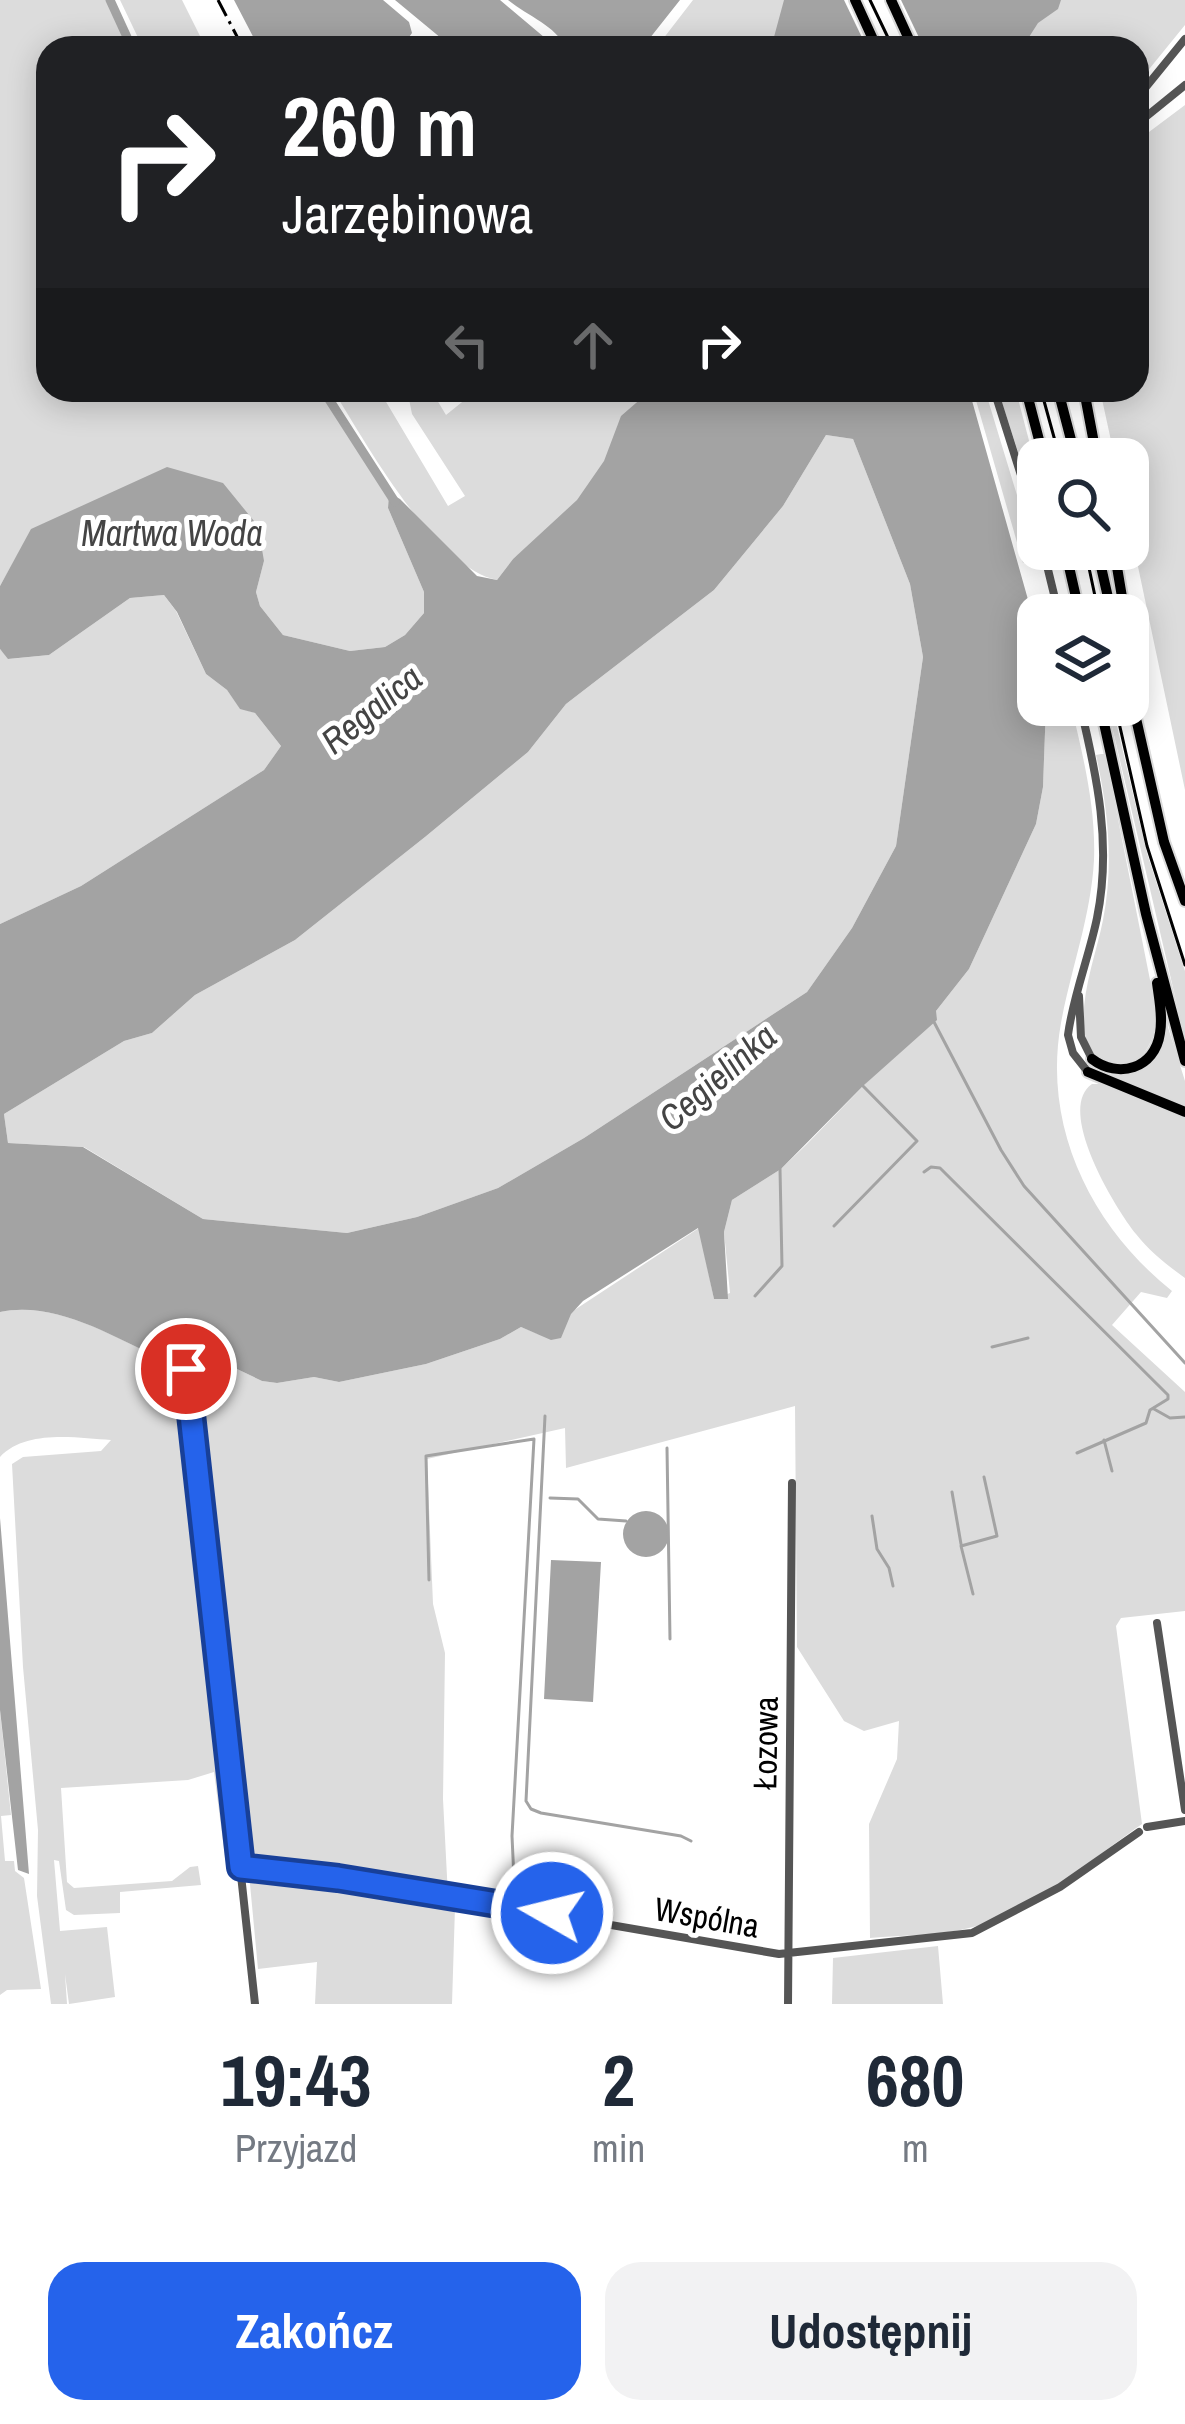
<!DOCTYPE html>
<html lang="pl">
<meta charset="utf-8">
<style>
body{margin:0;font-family:"Archivo Narrow",sans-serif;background:#f2f2f3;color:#1f2937;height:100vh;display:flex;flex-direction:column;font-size:45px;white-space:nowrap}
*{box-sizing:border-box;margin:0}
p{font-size:39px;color:#747a83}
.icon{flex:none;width:66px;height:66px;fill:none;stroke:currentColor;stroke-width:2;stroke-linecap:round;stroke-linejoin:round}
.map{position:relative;height:2004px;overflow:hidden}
.side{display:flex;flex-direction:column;background:#fff;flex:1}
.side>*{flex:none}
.top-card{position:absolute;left:36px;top:36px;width:1113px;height:366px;border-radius:36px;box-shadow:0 6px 30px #0003;background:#202124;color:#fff;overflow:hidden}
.fabs{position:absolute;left:1017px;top:438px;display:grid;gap:24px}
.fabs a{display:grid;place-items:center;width:132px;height:132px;border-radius:24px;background:#fff;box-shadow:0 6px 30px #0003;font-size:60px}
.pin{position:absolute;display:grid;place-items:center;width:102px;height:102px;color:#fff;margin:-51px;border:6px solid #fff;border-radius:50%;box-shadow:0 3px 12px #0007}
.me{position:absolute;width:132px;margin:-66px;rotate:278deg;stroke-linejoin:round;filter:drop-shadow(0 0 9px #0008)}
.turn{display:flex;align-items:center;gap:42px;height:252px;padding:0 48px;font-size:54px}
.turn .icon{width:156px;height:156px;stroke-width:2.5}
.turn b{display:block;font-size:84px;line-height:102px}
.lanes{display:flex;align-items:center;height:114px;padding:0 48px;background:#0003;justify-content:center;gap:60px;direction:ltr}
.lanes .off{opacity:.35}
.eta{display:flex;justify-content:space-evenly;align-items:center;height:204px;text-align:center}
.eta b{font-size:72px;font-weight:700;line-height:84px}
.primary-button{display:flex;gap:24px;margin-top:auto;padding:24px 48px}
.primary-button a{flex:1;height:138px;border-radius:36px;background:#2563eb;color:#fff;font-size:48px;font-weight:700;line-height:138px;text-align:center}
.primary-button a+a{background:#f2f2f3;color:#1f2937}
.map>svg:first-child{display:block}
.green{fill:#dcdcdc}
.water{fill:#a3a3a3;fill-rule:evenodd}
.pier{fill:#fff}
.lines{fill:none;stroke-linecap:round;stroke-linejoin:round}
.stream{stroke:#a3a3a3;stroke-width:3}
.canal{stroke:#a3a3a3;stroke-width:9}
.primary-casing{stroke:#dbdbdb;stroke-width:14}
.street{stroke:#555;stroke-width:8}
.primary{stroke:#000;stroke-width:10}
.tram{stroke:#000;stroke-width:3}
.rail{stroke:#000;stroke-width:3;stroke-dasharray:18 6 3 6;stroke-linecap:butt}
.route-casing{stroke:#184099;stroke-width:30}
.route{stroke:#2563eb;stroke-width:21}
.labels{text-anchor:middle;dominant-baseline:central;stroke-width:10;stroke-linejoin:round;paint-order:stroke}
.street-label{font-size:33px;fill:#000;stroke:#fff}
.water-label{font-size:36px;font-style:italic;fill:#444;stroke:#fff}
</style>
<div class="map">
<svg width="1185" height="2004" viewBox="0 0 1185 2004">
<rect width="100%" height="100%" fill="#fff"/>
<!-- green -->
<path class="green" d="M0,0H110L132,48H48V390H323L389,493L388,508L424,592V613L405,635L385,647L350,651L283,635L260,606L256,592L264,561L32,529L0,586Z
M120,0H182L206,48H143Z
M693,0H789L791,48H656Z
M1054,0H1185V25L1137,84V48H1014Z
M1185,105V790L1128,519V459H1115L1100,390H1137V148L1149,132Z
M333,390H379L448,506L465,496L412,414L409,399L437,400L446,415L477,390H679L612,476L513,559L497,580C434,567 366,443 333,390Z
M973,390H985L1037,561L1023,563Z
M998,390L1003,394L1016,391L1038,475V514Z
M826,435L853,439L910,584L923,657L896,846L852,928L807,992L584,1138L498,1188L417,1217L347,1233L203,1219L84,1147L8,1143L4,1114L124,1041L152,1033L195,995L295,940L425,837L528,752L566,704L714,590L783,506Z
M164,595L176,611L206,674L227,690L240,708L255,713L281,746L264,770L81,886L0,924V649L9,659L49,655L130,598Z
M1046,705H1071C1083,756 1096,807 1094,860C1091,916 1071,969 1061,1023C1042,1128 1092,1227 1172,1291L1167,1298L1141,1292L1112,1325L1185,1392V1611L1121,1618L1116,1626L1142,1824C1090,1860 1034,1911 973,1927C940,1936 904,1935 870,1938L869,1824L897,1759L899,1721L864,1731L844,1721L797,1647L795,1406L566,1468L565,1428L427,1459L433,1604L445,1653L443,1799L448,1896L320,1871L321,1884L455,1907L452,2004H315L317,1962L258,1969L248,1863L225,1857L214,1772L188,1780L61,1788L67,1882L74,1888L172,1881L190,1867L198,1866L201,1885L120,1892V1913L74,1915L66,1910L59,1861L54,1860L60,1931L107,1927L115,1997L69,2004L65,1974L67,2004H51L37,1896L38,1830L23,1667L12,1464L23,1457L101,1451L111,1440C77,1438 26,1429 0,1457V1312C55,1301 111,1335 159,1358L166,1406L199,1416V1367L237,1369L262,1381L277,1383L314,1377L339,1382L426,1364L500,1339L521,1327L538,1334L699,1228L714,1299L730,1293L724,1232L732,1200L781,1169L807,1144L936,1011L969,969L1036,824L1043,787Z
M1107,705H1112L1147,853L1185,971V1039Z
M1101,754H1105L1157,1015C1152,1082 1089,1080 1084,1028C1081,992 1096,955 1103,920C1114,864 1108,809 1096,755Z
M1166,1021L1185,1081V1108L1090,1068L1112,1073L1142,1068Z
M1092,1084H1103L1185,1116V1278C1167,1265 1150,1252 1136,1234C1115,1208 1055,1109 1092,1084Z
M0,1710L11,1815L1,1816L5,1861H14L15,1871L24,1878L41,1989L7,1990L0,1995Z
M938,1946L943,2004H832L833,1958Z"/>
<!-- water -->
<path class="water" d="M234,0H383L409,22L412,33L401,48H259Z
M395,0H500L557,48H453Z
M508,0H680L642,48H566C555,25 529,17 508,0Z
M784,0H1061L1058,9L1038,23L1022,48H771Z
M651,390H969L1038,635V705H1046L1043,787L1036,824L969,969L936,1011L937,1020L863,1086L781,1169L732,1200L724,1232L728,1299H714L698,1228L583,1301L571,1314L561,1338L551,1340L521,1327L500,1339L426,1364L339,1382L314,1377L277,1383L262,1381L237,1369L183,1366L182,1411L166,1406L159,1358C110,1335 55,1301 0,1312V924L81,886L264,770L281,746L255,713L240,709L227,690L206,674L177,612L164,595L130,598L49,655L8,659L0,649V586L31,529L167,467L223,483L258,526L264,561L256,592L260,606L283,635L350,651L385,647L405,635L424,613V592L388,508L389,493L400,499L477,576L497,580L513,559L577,500L604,461L621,416ZM826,435L853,439L910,584L923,657L896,846L852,928L807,992L584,1138L498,1188L417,1217L347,1233L203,1219L83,1147L8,1143L4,1114L124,1041L152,1033L195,995L295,940L425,837L528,752L566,704L714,590L783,506Z
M623 1534a23 23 0 1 1 46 0a23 23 0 1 1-46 0Z
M0,1518L29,1874L18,1870L0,1710Z
M551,1560L601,1562L593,1702L544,1699Z"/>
<!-- pier -->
<path class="pier" d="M844,0H901L924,48H867Z"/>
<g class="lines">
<!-- stream -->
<path class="stream" d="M934,1022L1001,1150L1024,1186L1185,1363
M924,1172L931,1167L940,1168L1168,1395V1399L1150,1410L1146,1423L1077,1453
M834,1226L917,1141L863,1086
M755,1296L782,1266L780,1169
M992,1347L1028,1338
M1154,1409L1170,1418L1185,1417
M545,1416L526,1801L531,1809L541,1813L681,1836L691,1841
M1104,1440L1112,1471
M667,1448L670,1639
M952,1492L961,1544
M550,1498L578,1499L598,1519L626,1521
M872,1516L877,1549L889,1568L893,1586
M429,1580L426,1456L534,1439L512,1836L515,1901
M973,1594L961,1546L997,1536L984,1477"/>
<!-- canal -->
<path class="canal" d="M110,0L132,48
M323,390L395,502"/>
<defs>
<path id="primary" d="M855,0L877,48
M891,0L913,48
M1026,390L1044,459
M1058,390L1076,459
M1084,390L1097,459
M1065,549L1080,615
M1097,549L1112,615
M1114,549L1125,615
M1128,632L1139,700
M1128,683L1164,842L1185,901
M1100,705L1146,914L1185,1061
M1092,1059C1118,1079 1155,1069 1160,1033C1163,1016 1159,999 1157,983
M1088,1072L1185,1112"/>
</defs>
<!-- primary casing -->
<use href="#primary" class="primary-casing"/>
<!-- street -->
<path class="street" d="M1137,98L1185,39
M1137,124L1185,85
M994,390L1038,529
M1043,549L1059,615
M1080,705C1097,776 1112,845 1097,918C1089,957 1073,996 1068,1035L1073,1053L1088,1072
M1079,996L1081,1037L1092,1059
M186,1369L255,2004
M1157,1623L1185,1810
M1147,1827L1185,1821
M241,1867L338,1878L779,1954L972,1933L1060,1887L1139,1832
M788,2004L792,1483"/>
<!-- primary -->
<use href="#primary" class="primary"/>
<!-- tram -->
<path class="tram" d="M870,0L893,48
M1041,390L1060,459
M1085,549L1099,615
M1115,705L1147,846L1185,965"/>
<!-- rail -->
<path class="rail" d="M218,0L243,48"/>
</g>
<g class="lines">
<defs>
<path id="route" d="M186,1369L241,1867L338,1878L552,1913"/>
</defs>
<!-- route casing -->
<use href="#route" class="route-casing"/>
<!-- route -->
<use href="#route" class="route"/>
</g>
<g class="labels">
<!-- street labels -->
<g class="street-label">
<text transform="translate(765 1743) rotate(-89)">Łozowa</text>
<text transform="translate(707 1917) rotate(10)">Wspólna</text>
</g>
<!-- water labels -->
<g class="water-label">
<text x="172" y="533">Martwa Woda</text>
<text transform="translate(371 709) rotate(-39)">Regalica</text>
<text transform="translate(717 1077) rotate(-41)">Cegielinka</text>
</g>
</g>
</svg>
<div class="fabs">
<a><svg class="icon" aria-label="search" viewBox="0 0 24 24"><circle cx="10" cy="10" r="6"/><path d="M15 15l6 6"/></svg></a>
<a><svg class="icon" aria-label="layers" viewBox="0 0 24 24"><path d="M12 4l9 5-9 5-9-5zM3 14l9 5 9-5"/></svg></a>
</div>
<div class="pin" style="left:186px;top:1369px;background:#d93025"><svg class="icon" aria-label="arrive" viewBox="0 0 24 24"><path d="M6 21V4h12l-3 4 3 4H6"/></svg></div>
<svg class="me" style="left:552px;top:1913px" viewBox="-20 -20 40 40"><circle r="17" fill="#2563eb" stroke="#fff" stroke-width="3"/><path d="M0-11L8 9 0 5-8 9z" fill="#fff"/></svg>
<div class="top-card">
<div class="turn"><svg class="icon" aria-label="right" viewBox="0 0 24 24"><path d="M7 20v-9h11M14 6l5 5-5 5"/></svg><div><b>260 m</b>Jarzębinowa</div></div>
<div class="lanes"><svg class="icon off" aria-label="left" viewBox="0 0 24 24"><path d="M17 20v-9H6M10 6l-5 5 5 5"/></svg><svg class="icon off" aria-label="ahead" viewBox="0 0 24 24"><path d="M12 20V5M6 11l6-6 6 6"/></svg><svg class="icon" aria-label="right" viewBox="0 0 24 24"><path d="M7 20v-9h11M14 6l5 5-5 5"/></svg></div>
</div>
</div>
<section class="side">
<div class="eta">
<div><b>19:43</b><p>Przyjazd</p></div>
<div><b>2</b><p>min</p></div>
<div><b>680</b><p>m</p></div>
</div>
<div class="primary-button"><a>Zakończ</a><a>Udostępnij</a></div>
</section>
